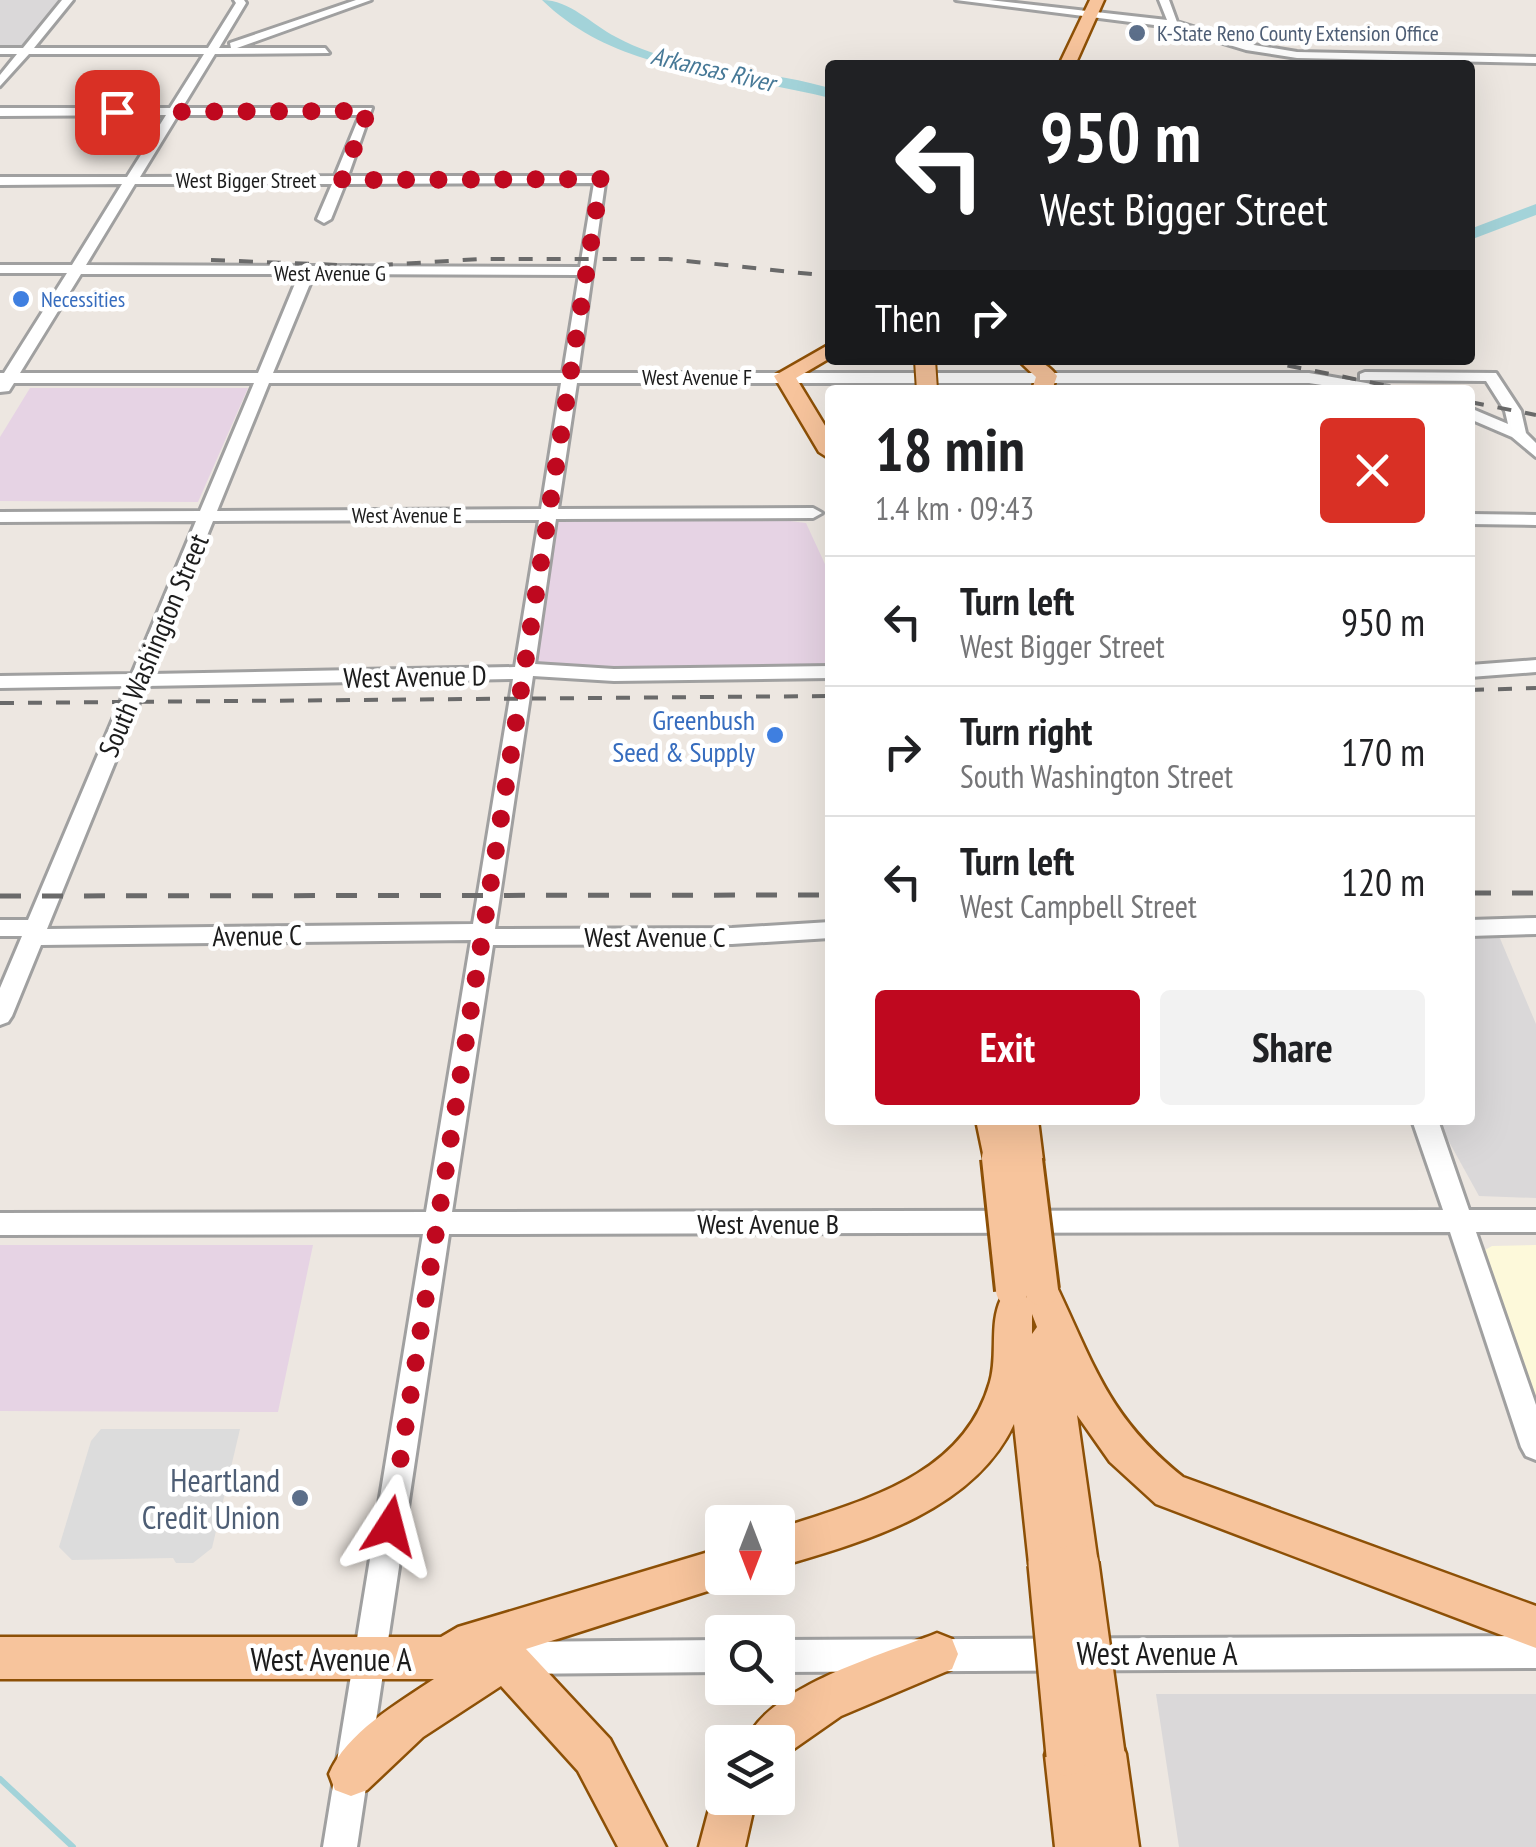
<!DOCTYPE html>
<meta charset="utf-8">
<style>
body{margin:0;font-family:"PT Sans Narrow",sans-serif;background:#f2f2f2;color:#202124;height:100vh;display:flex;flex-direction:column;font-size:38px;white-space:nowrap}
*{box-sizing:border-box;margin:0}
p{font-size:32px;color:#757577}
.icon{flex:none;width:55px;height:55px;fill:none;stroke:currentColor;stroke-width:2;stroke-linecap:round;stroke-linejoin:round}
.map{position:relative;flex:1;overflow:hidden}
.details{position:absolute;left:825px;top:385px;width:650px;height:740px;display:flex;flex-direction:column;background:#fff;border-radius:10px;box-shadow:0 10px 40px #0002}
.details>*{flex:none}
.guide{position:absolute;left:825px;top:60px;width:650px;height:305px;border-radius:10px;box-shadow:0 10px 40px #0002;background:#202124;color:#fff;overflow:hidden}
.needle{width:65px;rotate:180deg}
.fabs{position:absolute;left:705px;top:1505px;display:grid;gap:20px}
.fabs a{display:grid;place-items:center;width:90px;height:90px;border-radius:10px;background:#fff;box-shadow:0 10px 40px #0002;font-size:50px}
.pin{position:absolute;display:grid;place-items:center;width:85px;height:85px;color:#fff;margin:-42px;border-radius:20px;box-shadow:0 5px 15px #0006}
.me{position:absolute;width:110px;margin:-55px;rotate:9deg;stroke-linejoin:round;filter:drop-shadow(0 0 8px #0008)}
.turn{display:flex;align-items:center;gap:35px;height:210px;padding:0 50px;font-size:45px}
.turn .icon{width:130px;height:130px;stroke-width:2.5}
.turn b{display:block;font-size:70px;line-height:85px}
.then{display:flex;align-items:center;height:95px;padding:0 50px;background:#0003;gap:20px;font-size:38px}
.round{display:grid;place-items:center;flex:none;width:105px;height:105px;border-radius:10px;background:#f2f2f2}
.head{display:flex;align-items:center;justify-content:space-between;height:170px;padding:0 50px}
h1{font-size:60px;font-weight:600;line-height:75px}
.button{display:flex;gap:20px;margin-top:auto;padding:20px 50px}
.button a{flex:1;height:115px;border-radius:10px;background:#bf081f;color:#fff;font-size:40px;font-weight:600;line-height:115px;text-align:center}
.button a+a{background:#f2f2f2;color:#202124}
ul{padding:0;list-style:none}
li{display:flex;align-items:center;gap:30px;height:130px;padding:0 50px;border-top:2px solid #e0e0e0}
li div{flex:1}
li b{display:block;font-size:38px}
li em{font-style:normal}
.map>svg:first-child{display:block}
.residential{fill:#dad8d9}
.industrial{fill:#e6d3e4}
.education{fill:#fdf9da}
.parking{fill:#dcdcdc}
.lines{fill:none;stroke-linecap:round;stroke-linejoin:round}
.stream{stroke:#a3d3d9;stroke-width:6}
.river{fill:#a3d3d9;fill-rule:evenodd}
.minor-casing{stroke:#a0a0a0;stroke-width:6}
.major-casing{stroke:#8d5006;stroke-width:5}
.minor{fill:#fff;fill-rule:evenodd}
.major{fill:#f7c49c;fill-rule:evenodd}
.rail-far1{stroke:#6a6a6a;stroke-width:4;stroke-dasharray:14 14;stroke-linecap:butt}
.rail{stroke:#6a6a6a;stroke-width:5;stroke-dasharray:21 21;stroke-linecap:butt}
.major-bridge-far2-casing{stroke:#8d5006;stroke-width:24;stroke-linecap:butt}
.major-bridge-far1-casing{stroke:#8d5006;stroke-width:38;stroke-linecap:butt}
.major-bridge-casing{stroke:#8d5006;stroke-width:46;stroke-linecap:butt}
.major-bridge-far2{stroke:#f7c49c;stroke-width:20}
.major-bridge-far1{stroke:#f7c49c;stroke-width:32}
.major-bridge{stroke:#f7c49c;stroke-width:41}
.route{stroke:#bf081f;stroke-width:18;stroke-dasharray:0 32.4}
.service-dot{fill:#5c6f8a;stroke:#fff;stroke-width:4}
.shop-dot{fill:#3f7fe0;stroke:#fff;stroke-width:4}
.labels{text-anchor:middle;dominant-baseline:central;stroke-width:9;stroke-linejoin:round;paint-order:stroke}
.far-service-label{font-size:22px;fill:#4e5e75;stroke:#fff;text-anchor:start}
.far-street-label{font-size:22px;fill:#1c1c1c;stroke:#fff}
.far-shop-label{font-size:22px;fill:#366cbe;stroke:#fff;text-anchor:start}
.far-water-label{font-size:25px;font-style:italic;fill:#477997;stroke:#fff}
.street-label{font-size:28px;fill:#1c1c1c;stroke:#fff}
.shop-label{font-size:28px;fill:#366cbe;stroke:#fff;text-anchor:end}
.near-service-label{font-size:32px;fill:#4e5e75;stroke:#fff;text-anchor:end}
.near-street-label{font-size:32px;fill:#1c1c1c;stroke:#fff}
</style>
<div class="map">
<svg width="1536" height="1847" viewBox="0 0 1536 1847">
<rect width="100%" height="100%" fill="#ede7e1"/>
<!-- residential -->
<path class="residential" d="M0,0H59L61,2L25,45L0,49Z
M1499,936L1536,1024V1198L1479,1196L1437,1120H1470V937Z
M1156,1694H1536V1847H1179Z"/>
<!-- industrial -->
<path class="industrial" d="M30,388H248L198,502L0,501V437Z
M757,517L806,523L830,575V669L535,668L557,518Z
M0,1245H313L278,1412L0,1411Z"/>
<!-- education -->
<path class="education" d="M1536,1245V1399L1485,1250L1492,1246Z"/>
<!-- parking -->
<path class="parking" d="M101,1429H240L212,1548L193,1563H176L173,1558L72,1560L59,1547L91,1441Z"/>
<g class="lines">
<!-- stream -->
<path class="stream" d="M0,1779L73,1847"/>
<!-- river -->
<path class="river" d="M542,0C570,0 591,24 616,37C673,69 747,68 810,83L830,88V98C732,73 619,75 542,0Z
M1536,204V215L1470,240V229Z"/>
<defs>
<path id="minor" d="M62,0H73L34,48H208L236,3L234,0H244L246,3L219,48H231L230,43L356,0H371L237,48H325L329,53L215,54L182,108H372L348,176H606L578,373H1309L1389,387L1391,390H1354L1309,383H577L558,509L813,508L822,513L813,518L556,519L535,664L614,669L830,666V678L614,681L533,676L495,929L732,928L830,922V938L732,944L493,945L452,1212L1443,1210L1412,1120H1438L1469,1210H1536V1232H1476L1536,1405V1460L1526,1456L1521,1447L1450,1232L449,1234L357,1847H323L423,1234L0,1235V1213L426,1212L471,940L41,945L12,1016L8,1022L0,1025V988L22,936H0V920H28L127,686L0,688V676L132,674L196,521L0,522V512L200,511L254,383H14L9,391L0,392V373H4L67,273H0V265H72L122,184L0,185V177H127L166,115L0,116V108H170L204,54H29L0,86V75L17,54H0V48H23ZM178,115H360L335,176L140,177ZM594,183L580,267L86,265L135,184H332L317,219L324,223L331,219L345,184ZM81,274H299L258,373H20ZM314,274L579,275L563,373H273ZM269,383H561L541,509L217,511ZM539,520L515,667L151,674L213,521ZM513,679L473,924L47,929L146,686Z
M956,0H989L1167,20L1159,0H1169L1177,22L1248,44L1297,52L1536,57V63L1297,58L1246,50L1170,27Z
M1365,372L1496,373L1521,411L1526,433L1536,443V457L1512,437L1470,419V408L1508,424L1505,411L1486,381L1360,380V374Z
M1470,514L1536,515V525L1470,524Z
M1536,660V672L1470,677V665Z
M1536,918V934L1470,936V920Z
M1536,1636V1668L778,1672V1640Z
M722,1640V1672L505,1674L494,1669L489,1658L494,1647L505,1642Z"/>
<path id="major" d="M1090,0H1104L1075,65H1059Z
M830,344V358L796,378L830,434V459L819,452L774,376Z
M1018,360C1036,360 1046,361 1057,376L1052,390H1032L1036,377Z
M976,1120H1038L1043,1160L1038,1170L1026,1174L1011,1165L998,1172L986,1168Z
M1043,1280L1056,1285C1095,1367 1109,1418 1183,1477L1536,1606V1648L1156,1504L1110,1462L1077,1415L1098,1564L1092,1578L1078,1584L1064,1578L1049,1584L1035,1578L1029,1564L1014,1424C973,1512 863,1542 778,1567V1529C860,1501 963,1478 990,1382C998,1355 989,1324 1001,1299L1014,1294L1026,1298L1030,1285ZM1032,1314L1037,1327L1032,1334Z
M722,1548V1578H738L736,1582L526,1649L610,1739L666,1847H618L578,1771L501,1686L423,1737L367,1790L351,1796L335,1790L329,1774C346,1733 398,1703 434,1679H0V1637H441L458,1627Z
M937,1633L952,1639L958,1654L952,1669L841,1716L778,1760V1742H746C766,1687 885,1654 937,1633Z
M1104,1732L1120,1738L1126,1754L1139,1847H1055L1045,1755L1051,1739L1067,1733L1083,1739L1085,1746L1088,1738Z
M722,1780V1798H756L745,1847H699L712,1798Z"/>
</defs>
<!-- minor casing -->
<use href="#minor" class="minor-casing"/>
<!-- major casing -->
<use href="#major" class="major-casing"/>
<!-- minor -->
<use href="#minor" class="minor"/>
<!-- major -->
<use href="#major" class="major"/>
<!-- rail-far1 -->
<path class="rail-far1" d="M211,260L366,266L480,259H668L830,276
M1260,360L1409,390
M1470,402L1536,415
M1470,690L1536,688
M0,703L830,696"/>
<!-- rail -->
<path class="rail" d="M1470,893H1536
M0,896L830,895"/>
<defs>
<path id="major-bridge-far2" d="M925,360L927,390"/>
<path id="major-bridge-far1" d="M998,1158L1012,1290
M1026,1160L1042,1290"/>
<path id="major-bridge" d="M1049,1564L1067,1755
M1078,1564L1104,1754"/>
</defs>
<!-- major-bridge-far2 casing -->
<use href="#major-bridge-far2" class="major-bridge-far2-casing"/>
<!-- major-bridge-far1 casing -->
<use href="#major-bridge-far1" class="major-bridge-far1-casing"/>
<!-- major-bridge casing -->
<use href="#major-bridge" class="major-bridge-casing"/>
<!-- major-bridge-far2 -->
<use href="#major-bridge-far2" class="major-bridge-far2"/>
<!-- major-bridge-far1 -->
<use href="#major-bridge-far1" class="major-bridge-far1"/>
<!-- major-bridge -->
<use href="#major-bridge" class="major-bridge"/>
</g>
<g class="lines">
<!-- route -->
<path class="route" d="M117,112L368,111L342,180L601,179L390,1526"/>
</g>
<!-- markers -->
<g class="service-dot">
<circle cx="1137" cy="33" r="10"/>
<circle cx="300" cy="1498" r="10"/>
</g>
<g class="shop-dot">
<circle cx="21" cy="299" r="10"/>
<circle cx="775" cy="735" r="10"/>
</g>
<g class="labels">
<!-- far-service labels -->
<g class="far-service-label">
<text x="1157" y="33">K-State Reno County Extension Office</text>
</g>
<!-- far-street labels -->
<g class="far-street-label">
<text x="246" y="180">West Bigger Street</text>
<text x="330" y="273">West Avenue G</text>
<text x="697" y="377">West Avenue F</text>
<text x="407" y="515">West Avenue E</text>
</g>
<!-- far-shop labels -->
<g class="far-shop-label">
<text x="41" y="299">Necessities</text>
</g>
<!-- far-water labels -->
<g class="far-water-label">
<text transform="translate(713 69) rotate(13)">Arkansas River</text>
</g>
<!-- street labels -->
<g class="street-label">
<text transform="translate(153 645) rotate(-67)">South Washington Street</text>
<text transform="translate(415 676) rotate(-1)">West Avenue D</text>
<text transform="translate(257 935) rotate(-1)">Avenue C</text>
<text x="655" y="936">West Avenue C</text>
<text x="768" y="1223">West Avenue B</text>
</g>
<!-- shop labels -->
<g class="shop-label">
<text x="755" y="719">Greenbush<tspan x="755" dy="32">Seed &amp; Supply</tspan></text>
</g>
<!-- near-service labels -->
<g class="near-service-label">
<text x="280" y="1480">Heartland<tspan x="280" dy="37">Credit Union</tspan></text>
</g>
<!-- near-street labels -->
<g class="near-street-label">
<text x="1157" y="1653">West Avenue A</text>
<text x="331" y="1659">West Avenue A</text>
</g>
</g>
</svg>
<div class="fabs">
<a><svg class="needle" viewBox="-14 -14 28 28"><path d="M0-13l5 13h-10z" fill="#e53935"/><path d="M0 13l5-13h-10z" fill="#757577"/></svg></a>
<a><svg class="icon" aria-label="search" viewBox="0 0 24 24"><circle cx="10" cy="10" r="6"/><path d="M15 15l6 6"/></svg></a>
<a><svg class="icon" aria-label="layers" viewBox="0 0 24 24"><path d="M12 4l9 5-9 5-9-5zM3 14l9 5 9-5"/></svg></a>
</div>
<div class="pin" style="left:117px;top:112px;background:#d93025"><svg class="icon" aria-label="arrive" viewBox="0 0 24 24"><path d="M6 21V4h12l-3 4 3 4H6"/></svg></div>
<svg class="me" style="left:390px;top:1526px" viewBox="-20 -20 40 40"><path d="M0-17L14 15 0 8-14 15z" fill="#bf081f" stroke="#fff" stroke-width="4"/></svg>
<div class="guide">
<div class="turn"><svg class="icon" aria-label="left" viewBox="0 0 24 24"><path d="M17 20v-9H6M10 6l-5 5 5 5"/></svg><div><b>950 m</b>West Bigger Street</div></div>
<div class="then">Then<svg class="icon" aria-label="right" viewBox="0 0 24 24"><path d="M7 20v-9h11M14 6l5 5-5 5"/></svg></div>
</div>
<section class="details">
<div class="head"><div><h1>18 min</h1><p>1.4 km · 09:43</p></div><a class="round" style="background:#d93025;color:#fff"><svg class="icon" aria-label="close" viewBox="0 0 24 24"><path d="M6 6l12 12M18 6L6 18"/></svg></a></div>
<ul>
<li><svg class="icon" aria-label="left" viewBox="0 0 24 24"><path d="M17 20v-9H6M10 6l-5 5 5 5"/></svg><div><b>Turn left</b><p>West Bigger Street</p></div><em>950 m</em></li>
<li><svg class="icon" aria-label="right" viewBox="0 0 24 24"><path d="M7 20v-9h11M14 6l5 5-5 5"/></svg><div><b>Turn right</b><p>South Washington Street</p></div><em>170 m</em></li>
<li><svg class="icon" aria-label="left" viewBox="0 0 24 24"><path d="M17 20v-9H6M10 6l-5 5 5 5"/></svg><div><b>Turn left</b><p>West Campbell Street</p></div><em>120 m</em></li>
</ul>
<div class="button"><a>Exit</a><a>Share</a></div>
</section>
</div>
